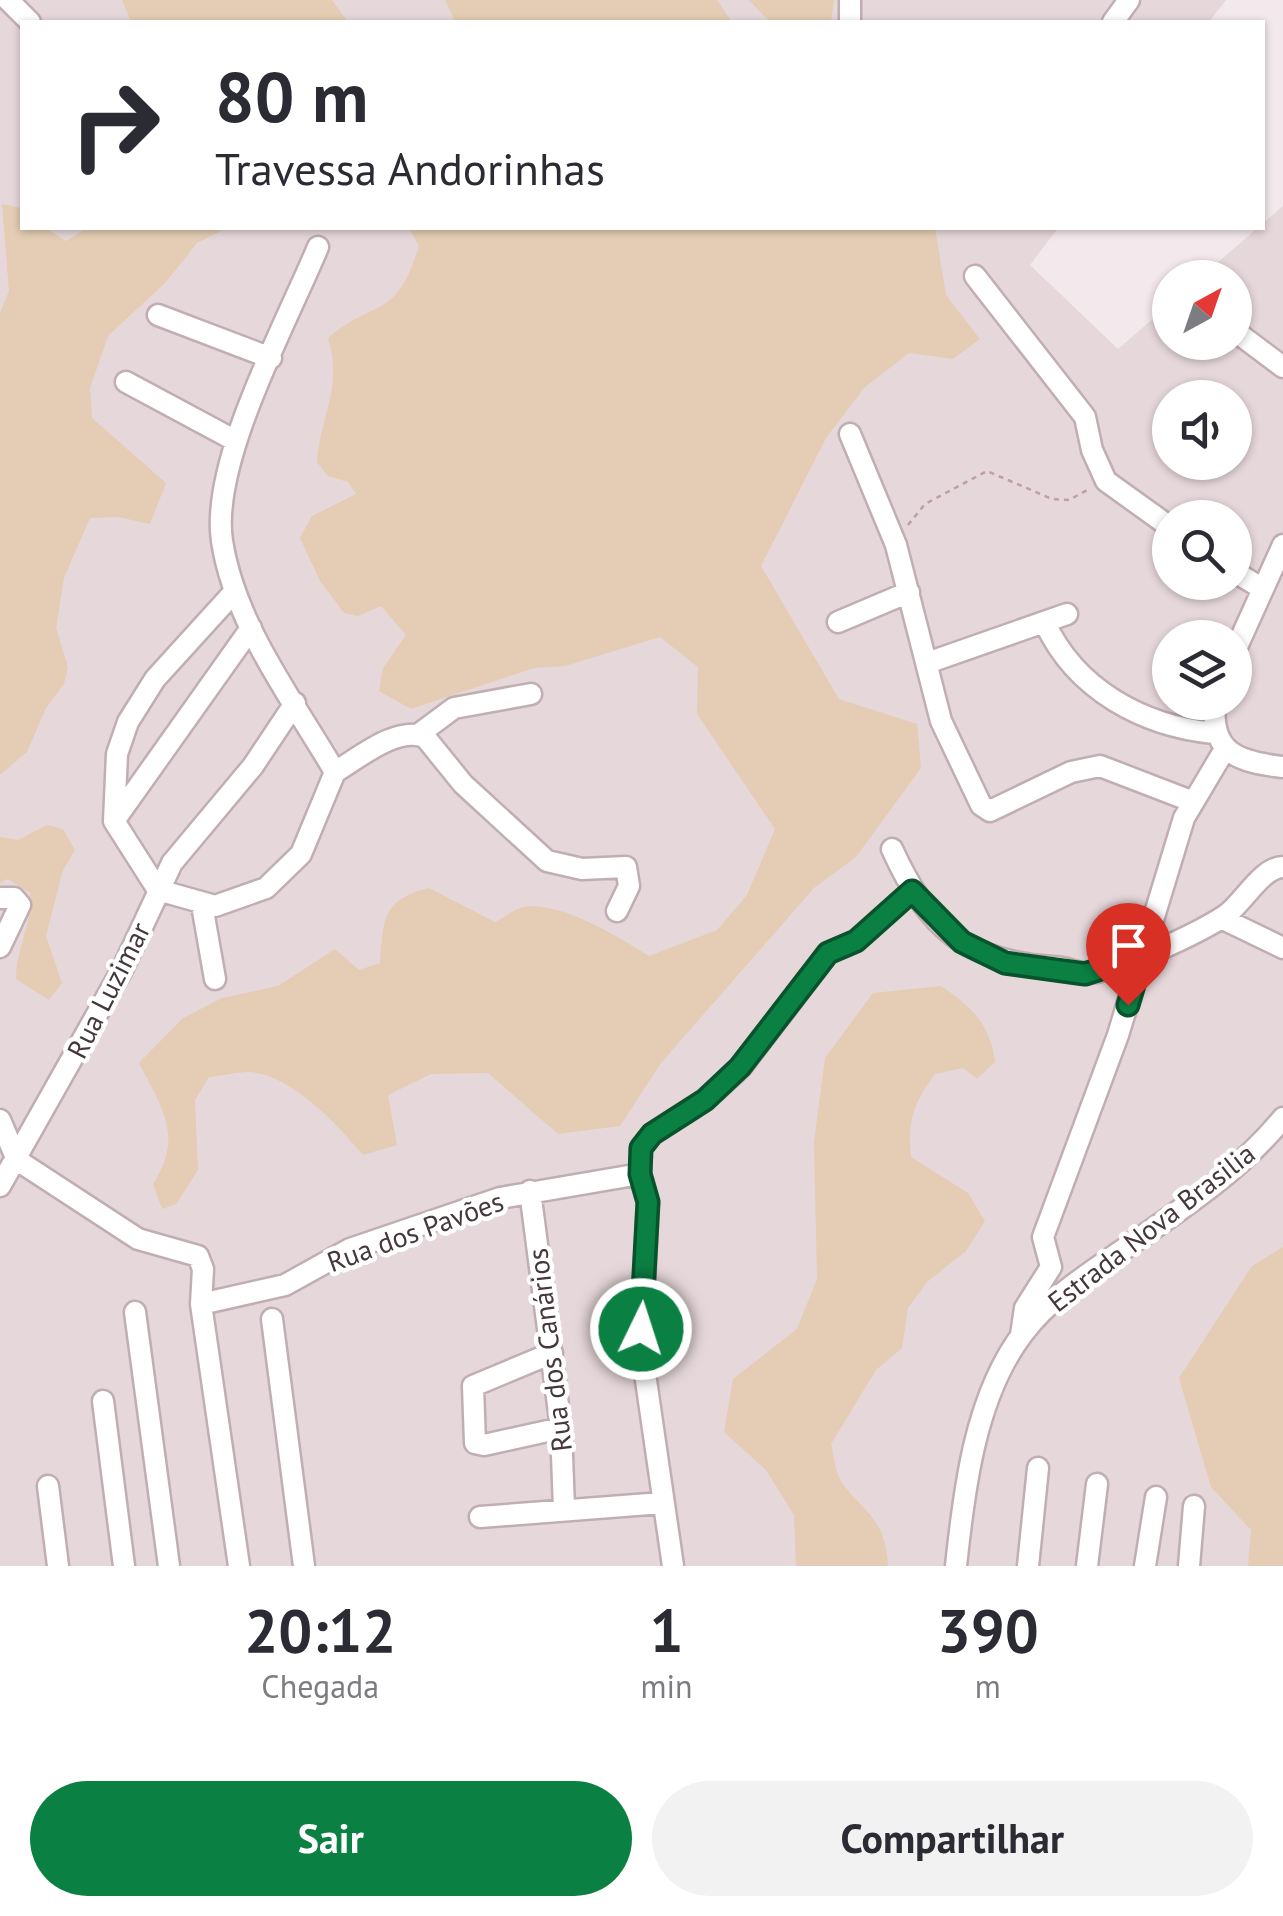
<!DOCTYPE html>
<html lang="pt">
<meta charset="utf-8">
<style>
body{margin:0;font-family:"PT Sans",sans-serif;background:#f2f2f3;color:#2b2b33;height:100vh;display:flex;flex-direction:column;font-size:38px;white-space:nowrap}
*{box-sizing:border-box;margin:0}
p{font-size:32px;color:#7c7c81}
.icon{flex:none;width:55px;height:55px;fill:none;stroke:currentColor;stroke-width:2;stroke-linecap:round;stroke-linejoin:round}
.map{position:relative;height:1566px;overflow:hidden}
.side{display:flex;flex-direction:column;background:#fff;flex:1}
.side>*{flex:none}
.banner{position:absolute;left:20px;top:20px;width:1245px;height:210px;border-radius:0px;box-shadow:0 2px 8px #0004;background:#fff;color:#2b2b33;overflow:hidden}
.needle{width:65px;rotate:40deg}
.buttons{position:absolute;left:1152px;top:260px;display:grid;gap:20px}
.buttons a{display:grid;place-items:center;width:100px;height:100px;border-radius:50%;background:#fff;box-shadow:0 2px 8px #0004;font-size:50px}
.pin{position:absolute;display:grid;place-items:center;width:85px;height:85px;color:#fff;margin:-102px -42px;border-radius:50% 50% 50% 0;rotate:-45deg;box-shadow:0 0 10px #0007}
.pin .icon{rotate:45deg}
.me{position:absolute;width:110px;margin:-55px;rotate:4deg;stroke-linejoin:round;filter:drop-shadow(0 0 8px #0008)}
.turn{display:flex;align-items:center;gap:35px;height:210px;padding:0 30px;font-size:45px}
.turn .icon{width:130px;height:130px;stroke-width:2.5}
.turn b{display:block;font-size:70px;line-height:85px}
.eta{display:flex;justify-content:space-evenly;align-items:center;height:170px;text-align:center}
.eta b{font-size:60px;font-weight:800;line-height:70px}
.button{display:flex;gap:20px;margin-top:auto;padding:20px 30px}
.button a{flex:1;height:115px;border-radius:60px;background:#0b8043;color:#fff;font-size:40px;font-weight:800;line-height:115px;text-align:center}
.button a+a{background:#f2f2f3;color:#2b2b33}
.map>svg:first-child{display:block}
.residential{fill:#e6d7da;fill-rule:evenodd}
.green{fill:#e4cdb4}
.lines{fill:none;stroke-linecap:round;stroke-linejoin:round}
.minor-casing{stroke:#c0aeb3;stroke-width:25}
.path{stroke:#be9ea7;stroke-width:2.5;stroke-dasharray:5 5;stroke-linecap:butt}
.minor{stroke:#fff;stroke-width:20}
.route-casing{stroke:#07532c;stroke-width:25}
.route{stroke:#0b8043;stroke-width:18}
.labels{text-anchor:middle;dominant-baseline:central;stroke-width:9;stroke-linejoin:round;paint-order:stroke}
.street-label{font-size:28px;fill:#45373c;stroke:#fff}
</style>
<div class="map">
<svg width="1283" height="1566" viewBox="0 0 1283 1566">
<rect width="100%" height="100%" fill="#f3e8eb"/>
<!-- residential -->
<path class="residential" d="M0,0H1226L1209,22H22V228H1058L1030,265L1118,349L1170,304V342H1235V278L1201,277L1283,206V1566H0ZM1170,398H1235V462H1170ZM1170,518H1235V582H1170ZM1170,638H1235V702H1170Z"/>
<!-- green -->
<path class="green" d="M122,0H332L348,22H131Z
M445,0H717L732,22H455Z
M749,0H834L831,22H770Z
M2,204L22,208V228H46L66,241L87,228H227L197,243L166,282L108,336L90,388L92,418L166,483L150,524L118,517L90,518L64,578L56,628L68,667L64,684L46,708L27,752L0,775V313L9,291Z
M409,228H935L946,295L980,339L953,359L909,353L865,387L826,438L761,566L839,699L917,724L921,768L856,857L814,888L661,1063L620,1126L558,1134L488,1073L431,1074L388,1095L397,1145L363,1155C338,1125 291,1074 249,1072C236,1072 222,1076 209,1077L195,1100L198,1170L176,1204L162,1209L153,1184C184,1137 162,1108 139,1063L183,1018L222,998L278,986L335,949L359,970L380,963C384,920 381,900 429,888L495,922C503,918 515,909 523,907C561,901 618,937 649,956L717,930L747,895L775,829L697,714L698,667L660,637L565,666L534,668L411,709L379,691L383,668L406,635L381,606L358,616L344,613L320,581L300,538L312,516L356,494L348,482L328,476L317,462C321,412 343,388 328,338C377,297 396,321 419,246Z
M47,825L63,829L75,850L63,870L46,936L62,983L49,1000L16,979C16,946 32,929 30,893L8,879L0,883V837L18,840Z
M941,986C972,1007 990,1024 995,1062L977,1079L963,1068L935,1074C914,1102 907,1122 911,1157L968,1193L985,1221L966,1251L927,1282L908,1308L902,1348L876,1370L831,1444C834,1455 835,1473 842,1483C866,1515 885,1517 888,1566H796L794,1515L766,1470L724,1432L733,1379L797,1329L817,1279L814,1142L825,1058L873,993Z
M1283,1247V1566H1248L1251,1530L1211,1487L1179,1378L1252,1266Z"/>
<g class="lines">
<defs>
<path id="minor" d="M8,0L30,22
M850,22V0
M1113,22L1129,0
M975,276L1085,417L1092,450L1106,481L1170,527
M158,315L271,358
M1235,331L1283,367
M126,382L236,441
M850,434L896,545L941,721L981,805L990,811L1071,772L1100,766L1191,801
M1235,572L1263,589
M838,622L909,592
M1045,623C1076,690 1143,726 1214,733
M1235,651L1283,545
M927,663L1067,614
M1215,702C1210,753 1238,762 1283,767
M419,734L454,708L531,694
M335,772C359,758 396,726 425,737L463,784L547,861L582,869L626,867L629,886L617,911
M114,821L251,628
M892,849C928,928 966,962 1054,967C1065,967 1074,972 1084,973C1110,976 1202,931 1226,915C1243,903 1262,867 1283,867
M158,890L215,906L266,888L301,854L335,772C293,700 235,625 222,541C210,462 287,322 318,247
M158,890L114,821L117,754L128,722L155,679L235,591
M0,898H14L20,905L0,947
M202,905L215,979
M1221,918L1283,948
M0,1120L17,1160L138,1239L198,1256L203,1269L201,1304
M0,1186L122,970L172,863L253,766L295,703
M530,1191L561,1428L564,1509
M135,1312L169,1566
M272,1319L304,1566
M1021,1335L1025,1308L1051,1267L1043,1237L1118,1035L1184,818L1225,749
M552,1353L473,1386L475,1443L484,1445L561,1428
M103,1401L124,1566
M48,1486L58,1566
M480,1517L662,1503
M239,1566L201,1304L285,1285L350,1249L500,1198L640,1174
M673,1566L641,1346L648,1202L640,1174L641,1148L652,1134L705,1100L741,1067L828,953L856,941L912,891
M956,1566C964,1490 975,1395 1024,1332C1051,1297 1088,1274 1124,1249C1180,1210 1239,1172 1283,1118
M1028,1566L1038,1468
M1087,1566L1097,1484
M1145,1566L1156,1497
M1189,1566L1194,1506"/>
</defs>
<!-- minor casing -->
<use href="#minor" class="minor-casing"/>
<!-- path -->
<path class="path" d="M908,525L925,504L987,471L1052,499L1069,500L1091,488"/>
<!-- minor -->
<use href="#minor" class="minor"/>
</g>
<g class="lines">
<defs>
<path id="route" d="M641,1329L648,1202L640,1174L641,1148L652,1134L705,1100L740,1067L828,953L856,941L912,891L962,942L1005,963L1085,974L1143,955L1128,1005"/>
</defs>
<!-- route casing -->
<use href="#route" class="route-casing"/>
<!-- route -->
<use href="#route" class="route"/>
</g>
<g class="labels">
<!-- street labels -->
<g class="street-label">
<text transform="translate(108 990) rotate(-63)">Rua Luzimar</text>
<text transform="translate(1151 1227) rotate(-38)">Estrada Nova Brasilia</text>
<text transform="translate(415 1231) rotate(-20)">Rua dos Pavões</text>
<text transform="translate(549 1350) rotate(-97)">Rua dos Canários</text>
</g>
</g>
</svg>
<div class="buttons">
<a><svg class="needle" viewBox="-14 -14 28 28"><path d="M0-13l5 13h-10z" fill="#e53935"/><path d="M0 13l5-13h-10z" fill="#7c7c81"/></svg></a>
<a><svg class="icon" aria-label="sound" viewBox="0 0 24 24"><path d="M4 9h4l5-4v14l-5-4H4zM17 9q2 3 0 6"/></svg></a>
<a><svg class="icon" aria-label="search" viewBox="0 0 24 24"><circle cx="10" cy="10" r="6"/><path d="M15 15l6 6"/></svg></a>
<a><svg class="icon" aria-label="layers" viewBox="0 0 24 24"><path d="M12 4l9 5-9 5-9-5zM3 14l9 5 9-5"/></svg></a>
</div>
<div class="pin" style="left:1128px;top:1005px;background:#d93025"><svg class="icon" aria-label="arrive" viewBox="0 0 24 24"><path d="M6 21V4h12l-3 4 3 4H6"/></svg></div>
<svg class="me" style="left:641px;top:1329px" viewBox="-20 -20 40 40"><circle r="17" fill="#0b8043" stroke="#fff" stroke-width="3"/><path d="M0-11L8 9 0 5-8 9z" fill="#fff"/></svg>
<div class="banner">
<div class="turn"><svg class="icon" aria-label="right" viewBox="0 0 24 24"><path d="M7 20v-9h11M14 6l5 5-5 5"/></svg><div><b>80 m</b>Travessa Andorinhas</div></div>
</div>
</div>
<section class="side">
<div class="eta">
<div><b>20:12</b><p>Chegada</p></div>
<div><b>1</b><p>min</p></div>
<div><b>390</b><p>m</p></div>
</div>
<div class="button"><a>Sair</a><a>Compartilhar</a></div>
</section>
